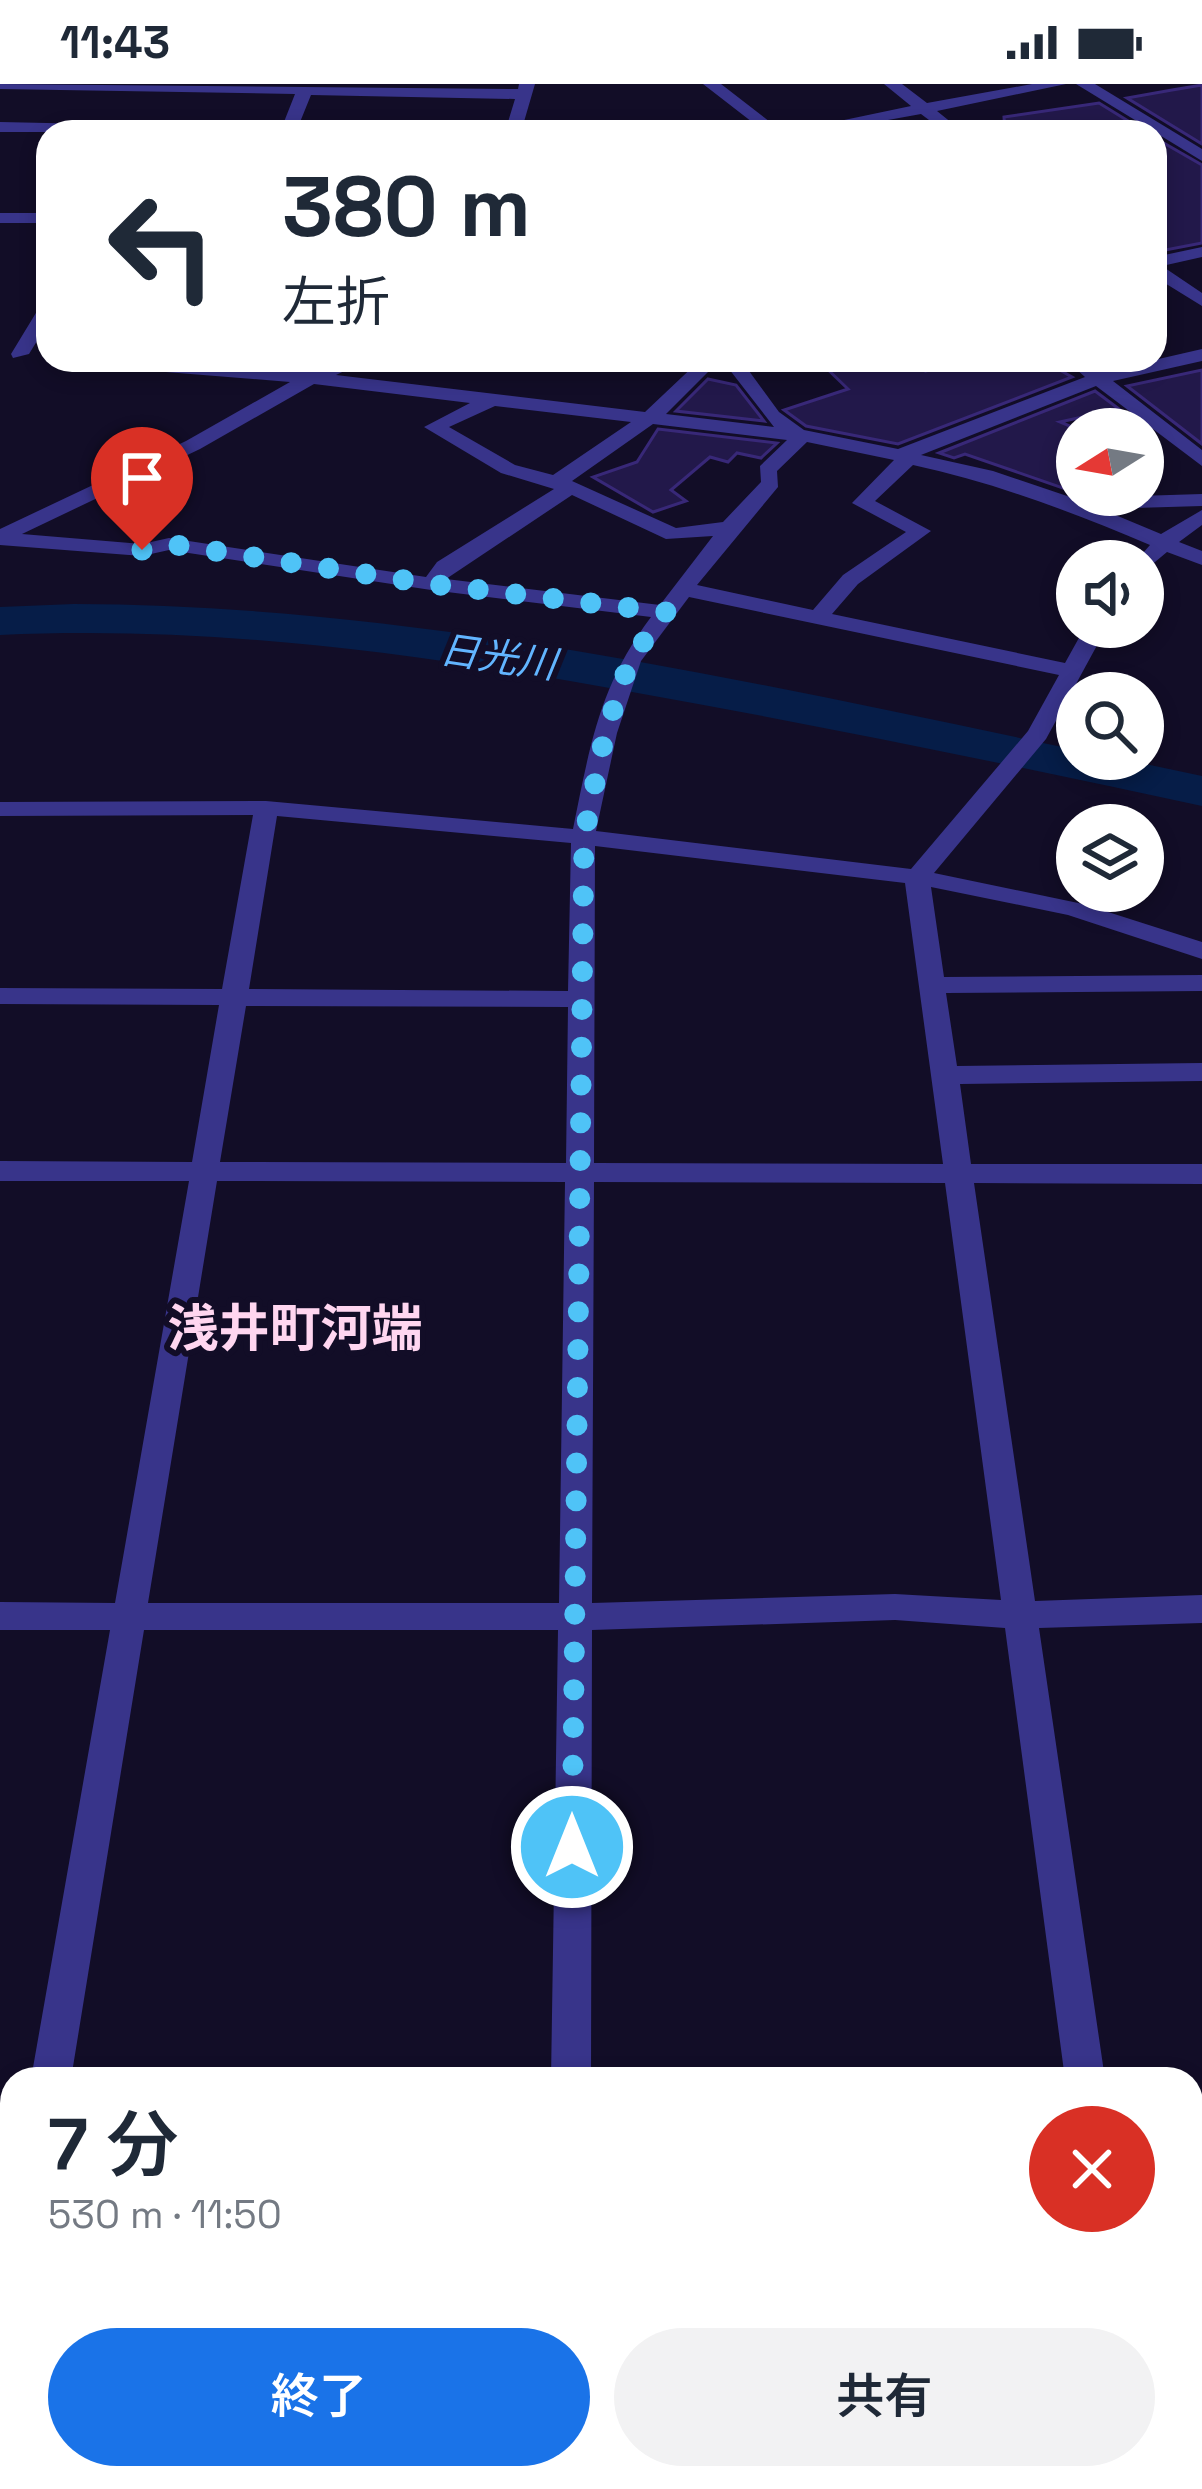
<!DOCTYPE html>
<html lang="ja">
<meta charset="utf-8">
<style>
body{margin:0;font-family:"Space Grotesk","Noto Sans JP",sans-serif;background:#f2f2f3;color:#1f2937;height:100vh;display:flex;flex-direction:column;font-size:45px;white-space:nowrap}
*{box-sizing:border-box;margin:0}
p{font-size:39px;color:#747a83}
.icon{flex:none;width:66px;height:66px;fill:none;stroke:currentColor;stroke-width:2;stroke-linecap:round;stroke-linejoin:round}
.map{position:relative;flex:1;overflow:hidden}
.drawer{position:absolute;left:0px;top:1983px;width:1203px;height:423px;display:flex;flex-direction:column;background:#fff;border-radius:36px 36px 0 0;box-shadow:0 6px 18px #0003}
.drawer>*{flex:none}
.banner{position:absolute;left:36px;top:36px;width:1131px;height:252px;border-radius:36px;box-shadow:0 6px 18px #0003;background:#fff;color:#1f2937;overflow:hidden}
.needle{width:78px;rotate:259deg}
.buttons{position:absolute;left:1056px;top:324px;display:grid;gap:24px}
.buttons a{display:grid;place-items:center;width:108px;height:108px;border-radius:50%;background:#fff;box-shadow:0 6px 18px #0003;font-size:60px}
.pin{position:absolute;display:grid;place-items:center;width:102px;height:102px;color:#fff;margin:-123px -51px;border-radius:50% 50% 50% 0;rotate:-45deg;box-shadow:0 0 12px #0007}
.pin .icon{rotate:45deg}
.me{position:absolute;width:132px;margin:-66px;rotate:0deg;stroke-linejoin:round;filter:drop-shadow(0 0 9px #0008)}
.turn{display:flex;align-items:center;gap:42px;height:252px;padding:0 48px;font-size:54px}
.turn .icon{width:156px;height:156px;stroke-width:2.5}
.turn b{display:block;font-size:84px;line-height:102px}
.round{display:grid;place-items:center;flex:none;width:126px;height:126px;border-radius:63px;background:#f2f2f3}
.summary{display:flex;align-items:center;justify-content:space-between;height:204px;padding:0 48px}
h1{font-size:72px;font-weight:600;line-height:90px}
.button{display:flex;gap:24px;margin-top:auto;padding:24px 48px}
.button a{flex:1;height:138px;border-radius:72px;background:#1a73e8;color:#fff;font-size:48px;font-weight:600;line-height:138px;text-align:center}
.button a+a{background:#f2f2f3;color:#1f2937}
.status{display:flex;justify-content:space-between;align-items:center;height:84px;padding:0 60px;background:#fff;direction:ltr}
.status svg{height:33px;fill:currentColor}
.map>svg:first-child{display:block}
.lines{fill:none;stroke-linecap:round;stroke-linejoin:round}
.river{fill:#061d48;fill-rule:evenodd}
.building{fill:#22184a;stroke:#382878;stroke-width:3}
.street{fill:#38348a;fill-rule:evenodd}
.secondary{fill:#706bff;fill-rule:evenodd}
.route{stroke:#4fc3f7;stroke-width:21;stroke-dasharray:0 37.8}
.labels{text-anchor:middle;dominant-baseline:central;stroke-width:12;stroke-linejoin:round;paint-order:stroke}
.far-water-label{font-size:39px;font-style:italic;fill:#62b5ff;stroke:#120d27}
.quarter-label{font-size:51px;font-weight:bold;fill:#ffd6f0;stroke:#120d27}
</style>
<div class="status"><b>11:43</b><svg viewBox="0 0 49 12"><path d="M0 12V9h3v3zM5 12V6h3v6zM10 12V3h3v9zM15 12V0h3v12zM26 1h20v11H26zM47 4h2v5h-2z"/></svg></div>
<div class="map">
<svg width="1202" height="2405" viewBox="0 0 1202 2405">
<rect width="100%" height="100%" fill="#120d27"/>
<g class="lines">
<!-- river -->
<path class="river" d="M74,520C412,521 748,597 1077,666V675H1122L1202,692V722C1012,681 823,642 632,608C422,570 214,541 0,551V523Z"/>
</g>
<!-- building -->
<path class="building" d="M1202,1V60L1127,14L1172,6Z
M1099,19L1146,48H1005L1004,33Z
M1155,54L1202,81V159L1155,168Z
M818,276H925L926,287L967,278L978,286L1042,276L1072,293L898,360L806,342L784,326L848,305Z
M1202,286V360L1127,302Z
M708,295L736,301L764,337L676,327Z
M1095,307L1119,325L1060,338L1077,345V409L965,370L954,374L939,369Z
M658,345L777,359L761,374L737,369L728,378L710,373L671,406L686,417L653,428L593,393L637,378Z"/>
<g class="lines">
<!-- street -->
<path class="street" d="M0,0L518,5L519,0H535L521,48H505L515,15L311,11L296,48H280L295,10L0,5Z
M703,0H721L783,48H765Z
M884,0H902L927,19L1032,0H1066L937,27L963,48H945L921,30L822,48H787L911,22Z
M1076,0H1095L1202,65V77Z
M0,38L235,43L243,48H0Z
M0,129H48V139H0Z
M1202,163V173L1162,182L1202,209V222L1155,193V173Z
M48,218V239L29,270L13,274L11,270L42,219Z
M1202,265V277L1113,297L1202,366V382L1096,302L921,371L993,387L1073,414L1202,410V422L1101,425L1161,450L1202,426V441L1179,458L1202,467V481L1167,468L1143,488V477H1136L1150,461C1072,428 996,399 913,381L875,417L931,447L858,500L832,530L1065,579L1085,543H1107L1046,655L934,789L1083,820L1202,858V875L1068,831L931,803L944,893L1202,891V907L946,909L957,982L1202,979V997L960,1000L971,1080H1202V1100L974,1099L1035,1517L1202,1511V1539L1039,1544L1105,1995H1065L1005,1544L895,1536L592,1546L591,1995H551L558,1546H144L71,1995H31L110,1546H0V1518L115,1519L189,1097H0V1077L192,1078L219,921L0,920V904L222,905L253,731L0,732V718L266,717L573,745C590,662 599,602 651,533L431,506L169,466L142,472L0,461V445L186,357L290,298L91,282L82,276H161L309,288L341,276H367L336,291L645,328L700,276H720L666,330L774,343L722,276H741L779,328L804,346L898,365L1085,293L1066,276H1087L1102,288ZM314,300L470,319L424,343L501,389L554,405L437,478L426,493L169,454L142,460L22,450L200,365ZM495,322L631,338L553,391L515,381L449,343ZM653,340L787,356L760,382L761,398L723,438L676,444L572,397ZM807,358L894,376L852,419L906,448L843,491L813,526L697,501L778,403L777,387ZM572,411L666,455L713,452L660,521L446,495ZM689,513L1059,591L1028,647L911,785L596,747L617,649L641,577ZM277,732L571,759L568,907L249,905ZM595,762L905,799L943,1080L594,1079ZM246,922L568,923L566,1079L220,1078ZM217,1097L565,1098L559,1519H148ZM594,1098L945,1099L1001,1516L895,1510L592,1519Z
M12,2212V2319L0,2324V2217Z
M544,2394H588V2405H544Z
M1123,2394H1167L1169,2405H1125Z"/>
<!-- secondary -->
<path class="secondary" d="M0,2155H12V2195H0Z
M1191,2162H1202V2204H1191Z"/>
</g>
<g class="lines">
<!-- route -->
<path class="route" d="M142,466L169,460L431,500L666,528L630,576L605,650L584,753L572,1763"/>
</g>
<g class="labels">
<!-- far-water labels -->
<g class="far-water-label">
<text transform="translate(498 573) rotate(8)">日光川</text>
</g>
<!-- quarter labels -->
<g class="quarter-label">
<text x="295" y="1244">浅井町河端</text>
</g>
</g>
</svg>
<div class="buttons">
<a><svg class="needle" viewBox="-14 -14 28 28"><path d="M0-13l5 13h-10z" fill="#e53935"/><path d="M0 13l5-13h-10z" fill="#747a83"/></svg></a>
<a><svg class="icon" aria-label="sound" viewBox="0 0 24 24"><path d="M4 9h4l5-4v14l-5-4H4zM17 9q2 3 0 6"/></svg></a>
<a><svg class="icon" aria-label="search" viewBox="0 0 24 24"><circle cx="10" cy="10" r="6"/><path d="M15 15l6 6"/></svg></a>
<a><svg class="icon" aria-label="layers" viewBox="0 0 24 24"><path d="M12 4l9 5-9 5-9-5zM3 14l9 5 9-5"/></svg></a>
</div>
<div class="pin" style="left:142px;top:466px;background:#d93025"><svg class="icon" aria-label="arrive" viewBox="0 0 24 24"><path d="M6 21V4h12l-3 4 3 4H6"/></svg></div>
<svg class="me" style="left:572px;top:1763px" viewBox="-20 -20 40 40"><circle r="17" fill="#4fc3f7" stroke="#fff" stroke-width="3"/><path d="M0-11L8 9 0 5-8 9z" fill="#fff"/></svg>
<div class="banner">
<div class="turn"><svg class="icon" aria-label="left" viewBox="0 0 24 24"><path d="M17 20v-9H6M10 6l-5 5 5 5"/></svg><div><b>380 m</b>左折</div></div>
</div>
<section class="drawer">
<div class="summary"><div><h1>7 分</h1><p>530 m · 11:50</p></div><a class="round" style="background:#d93025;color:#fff"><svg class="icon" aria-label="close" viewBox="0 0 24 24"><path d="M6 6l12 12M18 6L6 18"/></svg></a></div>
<div class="button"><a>終了</a><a>共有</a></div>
</section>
</div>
